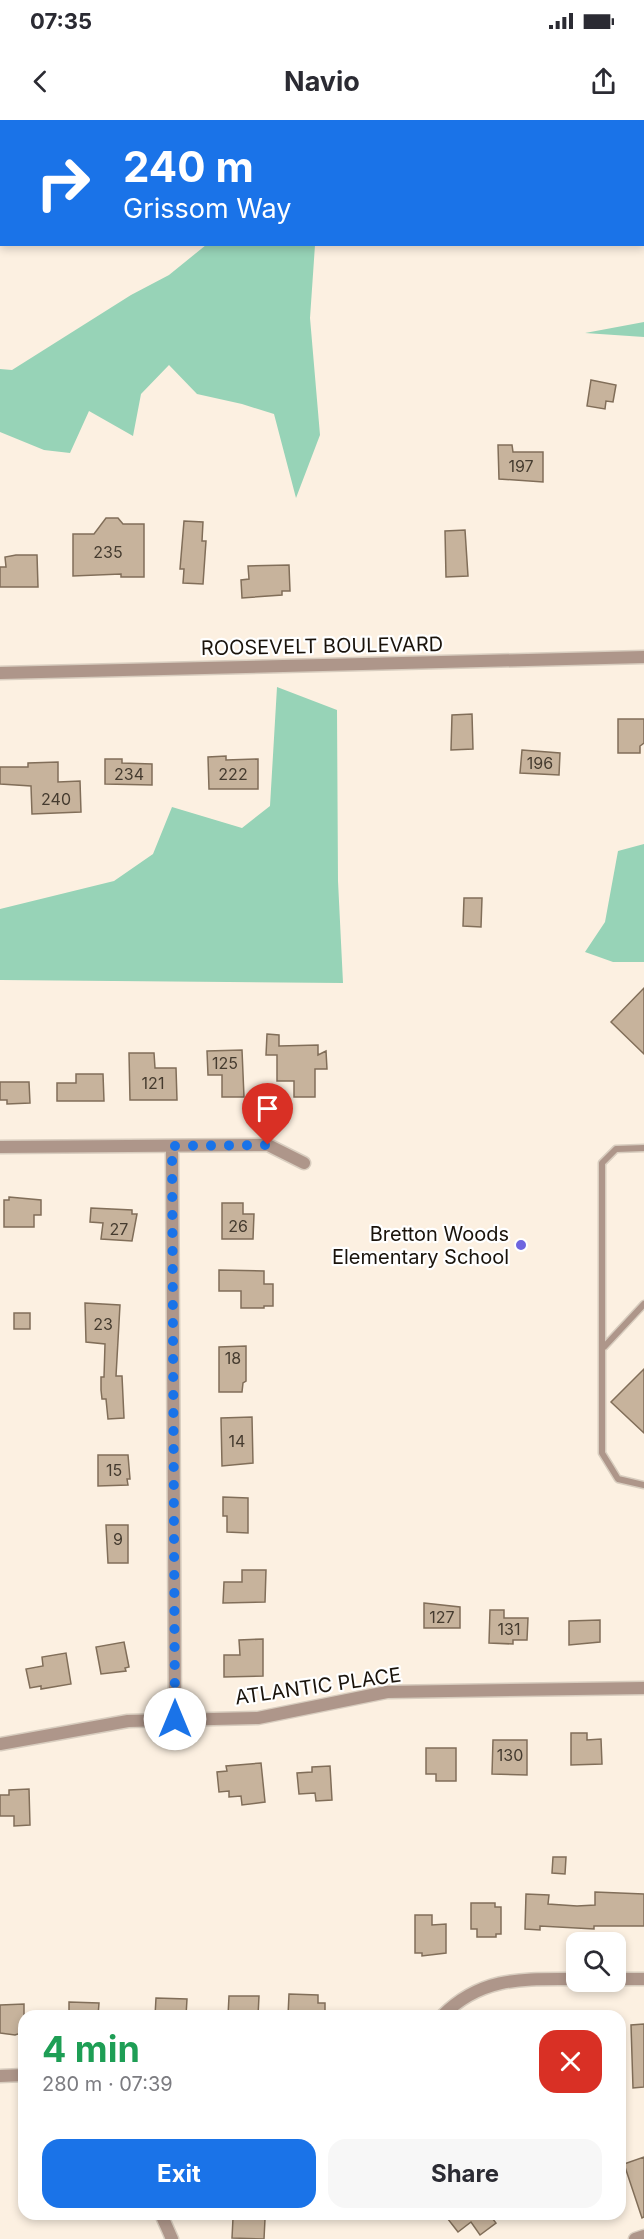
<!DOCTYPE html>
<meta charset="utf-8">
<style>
body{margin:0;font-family:Inter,sans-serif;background:#f7f7f7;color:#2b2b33;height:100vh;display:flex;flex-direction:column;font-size:22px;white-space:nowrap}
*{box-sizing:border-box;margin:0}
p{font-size:20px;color:#7c7c81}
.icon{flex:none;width:33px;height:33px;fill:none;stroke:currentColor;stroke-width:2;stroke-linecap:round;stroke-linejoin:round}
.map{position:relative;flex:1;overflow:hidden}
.drawer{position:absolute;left:18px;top:1890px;width:608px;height:210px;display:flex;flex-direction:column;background:#fff;border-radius:18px;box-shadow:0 3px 9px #0003}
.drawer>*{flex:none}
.banner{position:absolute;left:0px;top:0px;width:645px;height:126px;box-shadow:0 3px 9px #0003;background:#1a73e8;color:#fff;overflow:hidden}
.fabs{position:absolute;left:566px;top:1812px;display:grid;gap:12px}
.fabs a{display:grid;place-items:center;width:60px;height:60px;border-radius:12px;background:#fff;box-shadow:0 3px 9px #0003;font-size:30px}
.pin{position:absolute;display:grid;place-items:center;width:51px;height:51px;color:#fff;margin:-62px -26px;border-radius:50% 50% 50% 0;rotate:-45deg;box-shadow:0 0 6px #0007}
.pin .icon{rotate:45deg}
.me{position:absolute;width:66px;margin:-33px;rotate:0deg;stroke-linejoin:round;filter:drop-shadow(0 0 4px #0008)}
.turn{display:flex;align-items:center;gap:21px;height:126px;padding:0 24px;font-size:27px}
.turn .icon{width:78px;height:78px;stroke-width:2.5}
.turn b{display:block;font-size:42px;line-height:51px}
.round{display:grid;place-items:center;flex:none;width:63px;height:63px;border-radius:18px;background:#f7f7f7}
.headline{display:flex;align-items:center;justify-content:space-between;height:102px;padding:0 24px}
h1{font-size:36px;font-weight:700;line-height:45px;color:#1e9e55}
.primary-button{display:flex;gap:12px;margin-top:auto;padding:12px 24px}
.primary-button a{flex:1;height:69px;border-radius:18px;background:#1a73e8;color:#fff;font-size:24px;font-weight:700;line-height:69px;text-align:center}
.primary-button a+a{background:#f7f7f7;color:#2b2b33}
.status{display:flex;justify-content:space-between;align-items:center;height:42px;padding:0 30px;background:#fff;direction:ltr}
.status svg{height:16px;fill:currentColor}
header{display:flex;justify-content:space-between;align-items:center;height:78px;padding:0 24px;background:#fff;font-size:27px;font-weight:700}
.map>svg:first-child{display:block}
.forest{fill:#97d3b7}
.building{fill:#c7b39c;stroke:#816e59;stroke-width:1.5}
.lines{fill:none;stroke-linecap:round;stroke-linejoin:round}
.lane-casing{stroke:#d8cdbf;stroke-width:9}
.street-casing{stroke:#d8cdbf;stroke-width:15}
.lane{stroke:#ae968a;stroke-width:6}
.street{stroke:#ae968a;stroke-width:12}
.route{stroke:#1a73e8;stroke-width:10;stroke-dasharray:0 18}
.poi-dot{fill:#6e65df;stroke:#fff;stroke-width:2}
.labels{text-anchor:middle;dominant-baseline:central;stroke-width:4.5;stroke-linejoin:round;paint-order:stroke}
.number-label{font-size:16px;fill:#453b2f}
.street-label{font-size:20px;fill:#1a130b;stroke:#fff}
.poi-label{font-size:20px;fill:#1a130b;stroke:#fff;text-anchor:end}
</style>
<div class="status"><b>07:35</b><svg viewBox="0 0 49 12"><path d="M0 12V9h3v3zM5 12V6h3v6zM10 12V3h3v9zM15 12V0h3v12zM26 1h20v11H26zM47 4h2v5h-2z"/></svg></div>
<header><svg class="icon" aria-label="back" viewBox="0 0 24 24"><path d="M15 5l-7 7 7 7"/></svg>Navio<svg class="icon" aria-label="share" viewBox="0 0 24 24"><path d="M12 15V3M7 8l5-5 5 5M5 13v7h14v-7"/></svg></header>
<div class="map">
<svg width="644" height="2119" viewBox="0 0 644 2119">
<rect width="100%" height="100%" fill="#fcf0e1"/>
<!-- forest -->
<path class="forest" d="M206,125H315L310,198L320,315L296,378L274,294L242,284L197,274L169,245L141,274L133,316L89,291L70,333L44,330L0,312V249L12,250L131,175L169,155Z
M644,202V217L585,213Z
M277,567L337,590L338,761L343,863L0,860V789L114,761L153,734L172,687L242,708L270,686Z
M644,724V842H613L585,832L605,802L618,731Z"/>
<!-- building -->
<path class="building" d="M591,260L616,265L613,282L606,281L605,289L587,286Z
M498,325H512L513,332H543V362L499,359Z
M106,398H118L123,404H144V457H121V454L73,456V414H94Z
M184,401L203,402L202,421H206L203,464L183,463L184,449H180Z
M465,410L468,456L446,457L445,411Z
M16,435H37L38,467H0V447H6L5,437Z
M289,445L290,471H282V475L242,478L241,460L249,459L248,446Z
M472,594L473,629L451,630L452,595Z
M618,599H644V623L640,626V633H618Z
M522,630L560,633L559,655L520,653Z
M226,636V640L258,639V669H209L208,637Z
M105,639H122V643L152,644V665L105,664Z
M58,642V662L80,661L81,692L32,694L31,666L0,664V647H28V643Z
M464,778H482L481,807L463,806Z
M644,868V934L611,902Z
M267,914L279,915V926L318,925V935L326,931L327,949H315V977H294V961H277V935H266Z
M242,930L244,977H222V955H208L207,931Z
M129,933H154L155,948H176L177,980H130Z
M76,954H103L104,981H57V963H76Z
M0,962H29L30,983L7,984V980H0Z
M9,1077L41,1080V1095H34V1107H4V1080H9Z
M222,1083H243V1094H254L253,1119H222Z
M91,1088L132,1090V1094H137L132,1121L101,1119L103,1103L90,1102Z
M219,1150L264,1151V1164H273V1186H264V1188H241V1171H219Z
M85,1183L120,1185L116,1256H122L124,1298L108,1299L106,1279H102L101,1270V1257H104L105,1224L86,1222Z
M14,1193H30V1209H14Z
M246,1226V1261L243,1263L242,1272H219V1227Z
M644,1249V1313L611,1282Z
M252,1297L253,1343L222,1346L221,1298Z
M98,1335H128L130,1359H127L128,1365L98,1366Z
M223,1377L248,1378V1413L227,1412V1396H223Z
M106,1405H128V1443H108Z
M242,1450H266L265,1482L223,1483L224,1462H242Z
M424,1483L460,1487V1508H424Z
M490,1490H504V1498H528L527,1520H513V1524L489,1523Z
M600,1500V1522L569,1525V1501Z
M263,1519V1556L224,1557V1535H240L239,1520Z
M124,1522L129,1547L125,1548L126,1551L101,1554L96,1527Z
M66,1533L71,1564L41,1569V1566L30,1568L26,1549L43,1546L42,1537Z
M571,1613H587V1620L601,1619L602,1644L571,1645Z
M493,1620H527V1655L492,1654Z
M426,1628H456V1661H436V1654H426Z
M261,1643L265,1682L242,1685L241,1676L229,1677V1671L219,1672L217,1652L227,1651L226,1646Z
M330,1646L332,1680L316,1681L315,1673L299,1674L297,1653L312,1652V1647Z
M29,1669L30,1705L14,1706V1696H0V1675H9V1670Z
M553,1737H566L565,1754L552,1753Z
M595,1772L644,1774V1806H594V1809L540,1806V1810L525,1809L526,1774L549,1775L548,1784L577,1786L595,1785Z
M471,1783H495V1787H501V1814H496V1817H477V1809H471Z
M415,1795H432V1805L446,1804V1833L422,1836V1833H415Z
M289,1874L318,1875V1883H325V1896H288Z
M229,1876H259L258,1896H228Z
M156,1878L187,1879L186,1896H155Z
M69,1882L99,1883L98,1896H69Z
M24,1884V1912L15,1915L0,1913V1885Z
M644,1904V1967L633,1968L631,1905Z
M644,2037V2097L642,2098L624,2044Z
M444,2094H489L496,2103L480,2115L471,2102L458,2112Z
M233,2098L265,2099L264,2119L232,2118Z"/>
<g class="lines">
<defs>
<path id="lane" d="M644,1028L616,1029L602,1043V1333L618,1359L644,1365
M604,1227L644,1184"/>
<path id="street" d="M0,553L644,537
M172,1026L175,1599
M0,1027L268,1025L304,1043
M0,1624L128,1601L258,1598L387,1572L644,1568
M615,1859H644
M442,1896C482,1856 523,1859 576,1859
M0,1956L24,1955
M161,2094L172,2119
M635,2119L644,2116"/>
</defs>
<!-- lane casing -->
<use href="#lane" class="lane-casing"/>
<!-- street casing -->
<use href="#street" class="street-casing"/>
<!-- lane -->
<use href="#lane" class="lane"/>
<!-- street -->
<use href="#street" class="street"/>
</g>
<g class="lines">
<!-- route -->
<path class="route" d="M175,1599L172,1026L268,1025"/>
</g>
<!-- markers -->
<circle class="poi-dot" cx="521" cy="1125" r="6"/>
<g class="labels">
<!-- number labels -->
<g class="number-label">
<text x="521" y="346">197</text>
<text x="108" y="432">235</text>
<text x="540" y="643">196</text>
<text x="129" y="654">234</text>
<text x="233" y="654">222</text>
<text x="56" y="679">240</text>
<text x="225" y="943">125</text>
<text x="153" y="963">121</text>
<text x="238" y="1106">26</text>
<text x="119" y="1109">27</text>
<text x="103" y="1204">23</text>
<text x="233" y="1238">18</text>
<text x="237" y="1321">14</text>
<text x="114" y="1350">15</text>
<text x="118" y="1419">9</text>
<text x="442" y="1497">127</text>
<text x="509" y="1509">131</text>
<text x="510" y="1635">130</text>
</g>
<!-- street labels -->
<g class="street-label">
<text transform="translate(322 526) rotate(-1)">ROOSEVELT BOULEVARD</text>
<text transform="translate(318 1566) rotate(-8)">ATLANTIC PLACE</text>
</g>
<!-- poi labels -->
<g class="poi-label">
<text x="509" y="1114">Bretton Woods<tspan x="509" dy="23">Elementary School</tspan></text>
</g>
</g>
</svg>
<div class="fabs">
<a><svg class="icon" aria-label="search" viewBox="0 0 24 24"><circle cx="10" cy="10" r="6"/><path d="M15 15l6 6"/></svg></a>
</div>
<div class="pin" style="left:268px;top:1025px;background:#d93025"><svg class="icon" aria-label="arrive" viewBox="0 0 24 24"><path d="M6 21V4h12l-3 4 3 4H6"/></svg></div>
<svg class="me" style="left:175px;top:1599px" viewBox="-20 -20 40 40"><circle r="19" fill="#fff"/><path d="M0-13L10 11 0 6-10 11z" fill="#1a73e8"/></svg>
<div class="banner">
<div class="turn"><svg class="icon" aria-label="right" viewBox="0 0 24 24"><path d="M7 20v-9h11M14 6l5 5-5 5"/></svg><div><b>240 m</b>Grissom Way</div></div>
</div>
<section class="drawer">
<div class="headline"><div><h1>4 min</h1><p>280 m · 07:39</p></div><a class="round" style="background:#d93025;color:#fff"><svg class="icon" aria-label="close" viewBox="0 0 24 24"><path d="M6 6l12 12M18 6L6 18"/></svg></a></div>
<div class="primary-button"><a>Exit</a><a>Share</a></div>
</section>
</div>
